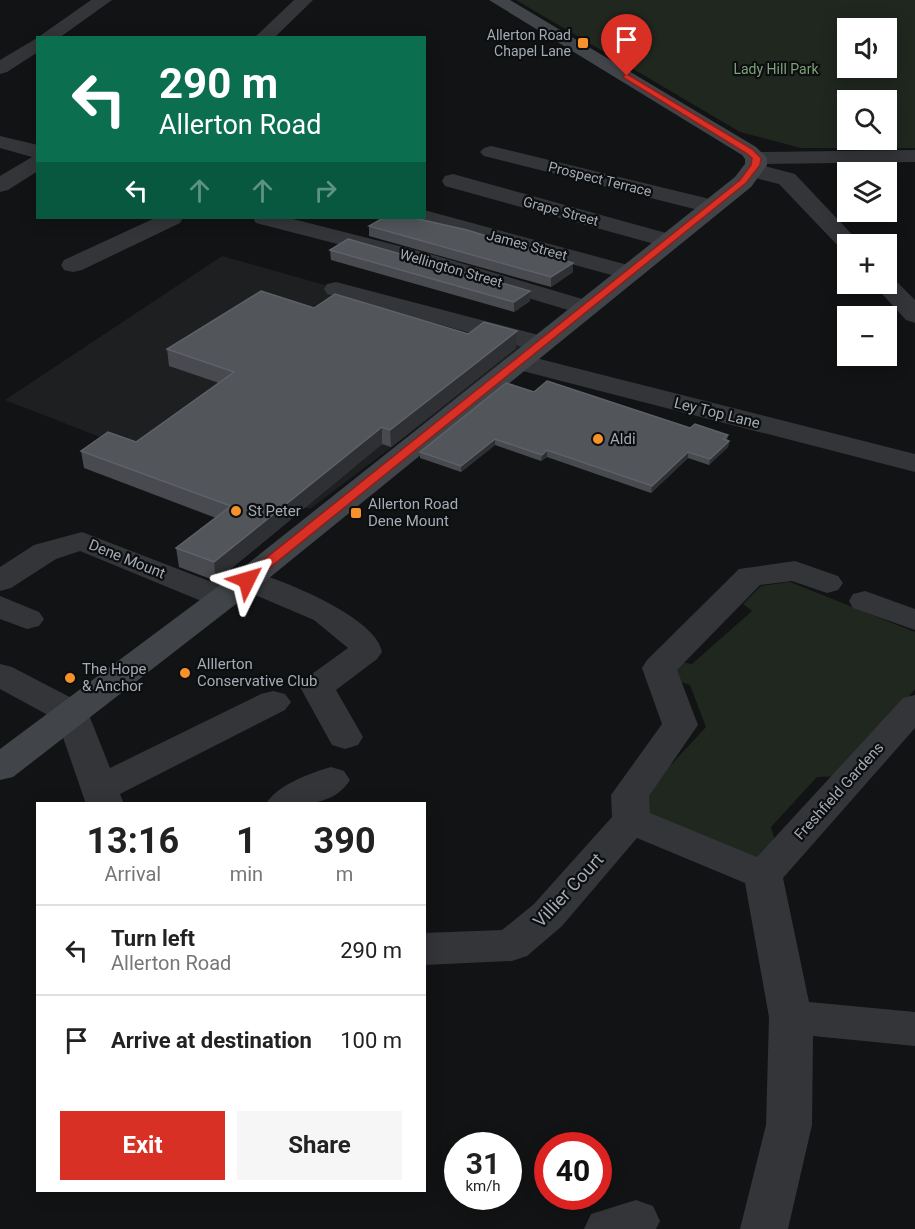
<!DOCTYPE html>
<meta charset="utf-8">
<style>
body{margin:0;font-family:Roboto,sans-serif;background:#f6f6f6;color:#222;height:100vh;display:flex;flex-direction:column;font-size:22px;white-space:nowrap}
*{box-sizing:border-box;margin:0}
p{font-size:20px;color:#767676}
.icon{flex:none;width:33px;height:33px;fill:none;stroke:currentColor;stroke-width:2;stroke-linecap:round;stroke-linejoin:round}
.map{position:relative;flex:1;overflow:hidden}
.details{position:absolute;left:36px;top:802px;width:390px;height:390px;display:flex;flex-direction:column;background:#fff;border-radius:0px;box-shadow:0 3px 15px #0003}
.details>*{flex:none}
.hud{position:absolute;left:36px;top:36px;width:390px;height:183px;border-radius:0px;box-shadow:0 3px 15px #0003;background:#0b6e4f;color:#fff;overflow:hidden}
.tools{position:absolute;left:837px;top:18px;display:grid;gap:12px}
.tools a{display:grid;place-items:center;width:60px;height:60px;border-radius:0px;background:#fff;box-shadow:0 3px 15px #0003;font-size:30px}
.speed{position:absolute;left:444px;top:1132px;display:flex;gap:12px;font-size:30px;font-weight:700;text-align:center}
.speed>*{display:grid;place-content:center;width:78px;height:78px;border-radius:50%;background:#fff;box-shadow:0 3px 15px #0003;line-height:1}
.speed small{font-size:15px;font-weight:400}
.speed .limit{border:9px solid #d22;background:#fff;color:#111}
.pin{position:absolute;display:grid;place-items:center;width:51px;height:51px;color:#fff;margin:-62px -26px;border-radius:50% 50% 50% 0;rotate:-45deg;box-shadow:0 0 6px #0007}
.pin .icon{rotate:45deg}
.me{position:absolute;width:66px;margin:-33px;rotate:50deg;stroke-linejoin:round;filter:drop-shadow(0 0 4px #0008)}
.turn{display:flex;align-items:center;gap:21px;height:126px;padding:0 24px;font-size:27px}
.turn .icon{width:78px;height:78px;stroke-width:2.5}
.turn b{display:block;font-size:42px;line-height:51px}
.lanes{display:flex;align-items:center;height:57px;padding:0 24px;background:#0003;justify-content:center;gap:30px;direction:ltr}
.lanes .off{opacity:.35}
.eta{display:flex;justify-content:space-evenly;align-items:center;height:102px;text-align:center}
.eta b{font-size:36px;font-weight:700;line-height:42px}
.action{display:flex;gap:12px;margin-top:auto;padding:12px 24px}
.action a{flex:1;height:69px;border-radius:0px;background:#d93025;color:#fff;font-size:24px;font-weight:700;line-height:69px;text-align:center}
.action a+a{background:#f6f6f6;color:#222}
ul{padding:0;list-style:none}
li{display:flex;align-items:center;gap:18px;height:90px;padding:0 24px;border-top:2px solid #e0e0e0}
li div{flex:1}
li b{display:block;font-size:22px}
li em{font-style:normal}
.map>svg:first-child{display:block}
.built{fill:#1e1f21}
.green{fill:#1f271f;fill-rule:evenodd}
.lines{fill:none;stroke-linecap:round;stroke-linejoin:round}
.street{fill:#333539;fill-rule:evenodd}
.secondary{fill:#414449;fill-rule:evenodd}
.wall{fill:#484a4f}
.shaded-wall{fill:#2e3033}
.building{fill:#52555a;stroke:#5e6268;stroke-width:1.5}
.route{fill:#d93025;stroke:#8d1f18;stroke-width:1.5}
.poi-dot{fill:#f69229;stroke:#0d0e0f;stroke-width:2}
.labels{text-anchor:middle;dominant-baseline:central;stroke-width:4.5;stroke-linejoin:round;paint-order:stroke}
.far-poi-label{font-size:14px;fill:#a3abb5;stroke:#0d0e0f;text-anchor:end}
.far-park-label{font-size:14px;fill:#7da17a;stroke:#0d0e0f}
.far-street-label{font-size:14px;fill:#a3abb5;stroke:#0d0e0f}
.street-label{font-size:15px;fill:#a3abb5;stroke:#0d0e0f}
.poi-label{font-size:15px;fill:#a3abb5;stroke:#0d0e0f;text-anchor:start}
.near-street-label{font-size:18px;fill:#a3abb5;stroke:#0d0e0f}
</style>
<div class="map">
<svg width="915" height="1229" viewBox="0 0 915 1229">
<rect width="100%" height="100%" fill="#121314"/>
<!-- built -->
<path class="built" d="M222,256L530,343L310,509L105,439L5,400Z"/>
<!-- green -->
<path class="green" d="M516,0H915V148H801L740,132ZM848,28H886V68H848ZM848,100H886V140H848Z
M790,582L915,632V689L841,776L817,777L771,827L777,848L758,857L740,856L649,813L643,795L706,727L690,685L675,680L672,674L680,662L692,664L752,611L743,604L761,586Z"/>
<g class="lines">
<!-- street -->
<path class="street" d="M91,0H112L59,38H38V52L7,72L0,74V60L37,38Z
M294,0H313L274,38H254Z
M0,136L38,145V171L8,190L0,192V176L32,157L0,148Z
M491,146L718,201L721,206L718,211L710,213L484,156L480,152L484,148Z
M915,150V162L757,164L795,174L861,244H848V251L841,249L779,184L744,175L741,170L744,165L753,164L748,163L745,158L748,153L756,152Z
M453,174L677,236L681,241L677,246L669,248L445,186L442,181L445,176Z
M424,210L639,268L642,273L639,278L630,280L416,222L413,218H424Z
M155,218H183L180,223L82,270L73,272L64,270L61,265L64,260Z
M253,218H289L427,253L596,303L600,308L596,313L587,316L578,313L411,263L256,223Z
M886,277L894,279L915,300V323L906,320L873,284H886Z
M336,282L550,338L554,344L550,350L541,352L327,294L324,289L327,284Z
M520,354L915,454V472L511,368L507,362L511,356Z
M82,532L235,591L239,598L235,605L223,608L211,605L80,551L56,559L11,588L0,591V567L34,545Z
M795,561L838,576L843,583L838,590L827,593L792,581L760,585L677,670L698,725L649,796L650,813L757,857L903,698L915,695V728L783,878L809,1002L915,1012V1046L813,1036L812,1125L788,1229H740L766,1125L769,1017L745,883L637,838L562,926L527,956L512,961L424,965V933L502,930L534,904L612,817L611,795L662,724L642,668L647,660L739,569Z
M247,570C279,578 377,617 382,652L377,659L336,690L363,737L358,745L345,749L332,745L300,687L305,679L348,648L314,620L236,587L231,580L236,573Z
M865,591L915,609V630L853,608L849,601L853,594Z
M0,596L39,612L44,619L39,626L27,629L0,619Z
M0,664L12,667L85,705L110,768L261,694L273,691L285,694L291,702L285,710L120,794L124,804H86L57,720L0,689Z
M331,767L344,771L350,780C332,809 295,804 266,804C277,785 310,773 331,767Z
M636,1200L653,1206L660,1221L656,1229H584L591,1214Z"/>
<!-- secondary -->
<path class="secondary" d="M489,0H510L756,147L767,158V165L751,187L258,587L13,777L0,780V749L236,573L735,177L745,164V159L742,155Z"/>
</g>
<!-- wall -->
<path class="wall" d="M369,226L573,272L551,287L369,236Z
M330,250L530,291V301L514,312L331,260Z
M314,308L468,334L516,348L391,447L382,444L216,581L179,567L176,548L216,518L84,468L81,451L136,442L219,383L169,366L167,349Z
M534,392L690,428L728,435L727,440L729,441L728,447L709,465L688,458L651,493L547,457L541,461L495,445L461,472L420,458V452Z"/>
<!-- shaded-wall -->
<path class="shaded-wall" d="M573,263V272L551,287V277Z
M530,291V301L514,312V302Z
M517,331L516,348L391,447L390,430Z
M382,427V444L216,581L214,562Z
M495,439V445L461,472V466Z
M729,441L728,447L709,465L710,459Z
M547,450V457L541,461L542,455Z
M688,452V458L651,493L652,486Z"/>
<!-- building -->
<path class="building" d="M383,218H414L467,230L573,263L551,277L369,226Z
M348,239L530,291L514,302L330,250Z
M261,291L314,308L335,294L468,334L484,322L517,331L390,430L382,427L214,562L176,548L231,506L81,451L108,432L136,442L234,372L167,349Z
M547,381L690,428L695,424L728,435L723,439L729,441L710,459L688,452L652,486L547,450L542,455L495,439L461,466L420,452L506,383L534,392Z"/>
<!-- route -->
<path class="route" d="M627,74L752,149L761,158L760,165L746,183L251,583H242L240,580L242,577L740,180L751,165L752,158L746,153L624,78L623,76Z"/>
<!-- markers -->
<g class="poi-dot">
<rect x="577" y="37" width="12" height="12" rx="3"/>
<circle cx="598" cy="439" r="6"/>
<circle cx="236" cy="511" r="6"/>
<rect x="350" y="507" width="12" height="12" rx="3"/>
<circle cx="185" cy="673" r="6"/>
<circle cx="70" cy="678" r="6"/>
</g>
<g class="labels">
<!-- far-poi labels -->
<g class="far-poi-label">
<text x="571" y="35">Allerton Road<tspan x="571" dy="16">Chapel Lane</tspan></text>
</g>
<!-- far-park labels -->
<g class="far-park-label">
<text x="776" y="69">Lady Hill Park</text>
</g>
<!-- far-street labels -->
<g class="far-street-label">
<text transform="translate(600 179) rotate(14)">Prospect Terrace</text>
<text transform="translate(561 211) rotate(15)">Grape Street</text>
<text transform="translate(527 245) rotate(15)">James Street</text>
<text transform="translate(451 268) rotate(16)">Wellington Street</text>
</g>
<!-- street labels -->
<g class="street-label">
<text transform="translate(717 413) rotate(14)">Ley Top Lane</text>
<text transform="translate(127 559) rotate(22)">Dene Mount</text>
<text transform="translate(839 791) rotate(-48)">Freshfield Gardens</text>
</g>
<!-- poi labels -->
<g class="poi-label">
<text x="610" y="439">Aldi</text>
<text x="368" y="504">Allerton Road<tspan x="368" dy="17">Dene Mount</tspan></text>
<text x="248" y="511">St Peter</text>
<text x="197" y="664">Alllerton<tspan x="197" dy="17">Conservative Club</tspan></text>
<text x="82" y="669">The Hope<tspan x="82" dy="17">&amp; Anchor</tspan></text>
</g>
<!-- near-street labels -->
<g class="near-street-label">
<text transform="translate(568 890) rotate(-47)">Villier Court</text>
</g>
</g>
</svg>
<div class="tools">
<a><svg class="icon" aria-label="sound" viewBox="0 0 24 24"><path d="M4 9h4l5-4v14l-5-4H4zM17 9q2 3 0 6"/></svg></a>
<a><svg class="icon" aria-label="search" viewBox="0 0 24 24"><circle cx="10" cy="10" r="6"/><path d="M15 15l6 6"/></svg></a>
<a><svg class="icon" aria-label="layers" viewBox="0 0 24 24"><path d="M12 4l9 5-9 5-9-5zM3 14l9 5 9-5"/></svg></a>
<a>+</a>
<a>−</a>
</div>
<div class="speed"><div>31<small>km/h</small></div><div class="limit">40</div></div>
<div class="pin" style="left:627px;top:76px;background:#d93025"><svg class="icon" aria-label="arrive" viewBox="0 0 24 24"><path d="M6 21V4h12l-3 4 3 4H6"/></svg></div>
<svg class="me" style="left:247px;top:580px" viewBox="-20 -20 40 40"><path d="M0-17L14 15 0 8-14 15z" fill="#d93025" stroke="#fff" stroke-width="4"/></svg>
<div class="hud">
<div class="turn"><svg class="icon" aria-label="left" viewBox="0 0 24 24"><path d="M17 20v-9H6M10 6l-5 5 5 5"/></svg><div><b>290 m</b>Allerton Road</div></div>
<div class="lanes"><svg class="icon" aria-label="left" viewBox="0 0 24 24"><path d="M17 20v-9H6M10 6l-5 5 5 5"/></svg><svg class="icon off" aria-label="ahead" viewBox="0 0 24 24"><path d="M12 20V5M6 11l6-6 6 6"/></svg><svg class="icon off" aria-label="ahead" viewBox="0 0 24 24"><path d="M12 20V5M6 11l6-6 6 6"/></svg><svg class="icon off" aria-label="right" viewBox="0 0 24 24"><path d="M7 20v-9h11M14 6l5 5-5 5"/></svg></div>
</div>
<section class="details">
<div class="eta">
<div><b>13:16</b><p>Arrival</p></div>
<div><b>1</b><p>min</p></div>
<div><b>390</b><p>m</p></div>
</div>
<ul>
<li><svg class="icon" aria-label="left" viewBox="0 0 24 24"><path d="M17 20v-9H6M10 6l-5 5 5 5"/></svg><div><b>Turn left</b><p>Allerton Road</p></div><em>290 m</em></li>
<li><svg class="icon" aria-label="arrive" viewBox="0 0 24 24"><path d="M6 21V4h12l-3 4 3 4H6"/></svg><div><b>Arrive at destination</b></div><em>100 m</em></li>
</ul>
<div class="action"><a>Exit</a><a>Share</a></div>
</section>
</div>
